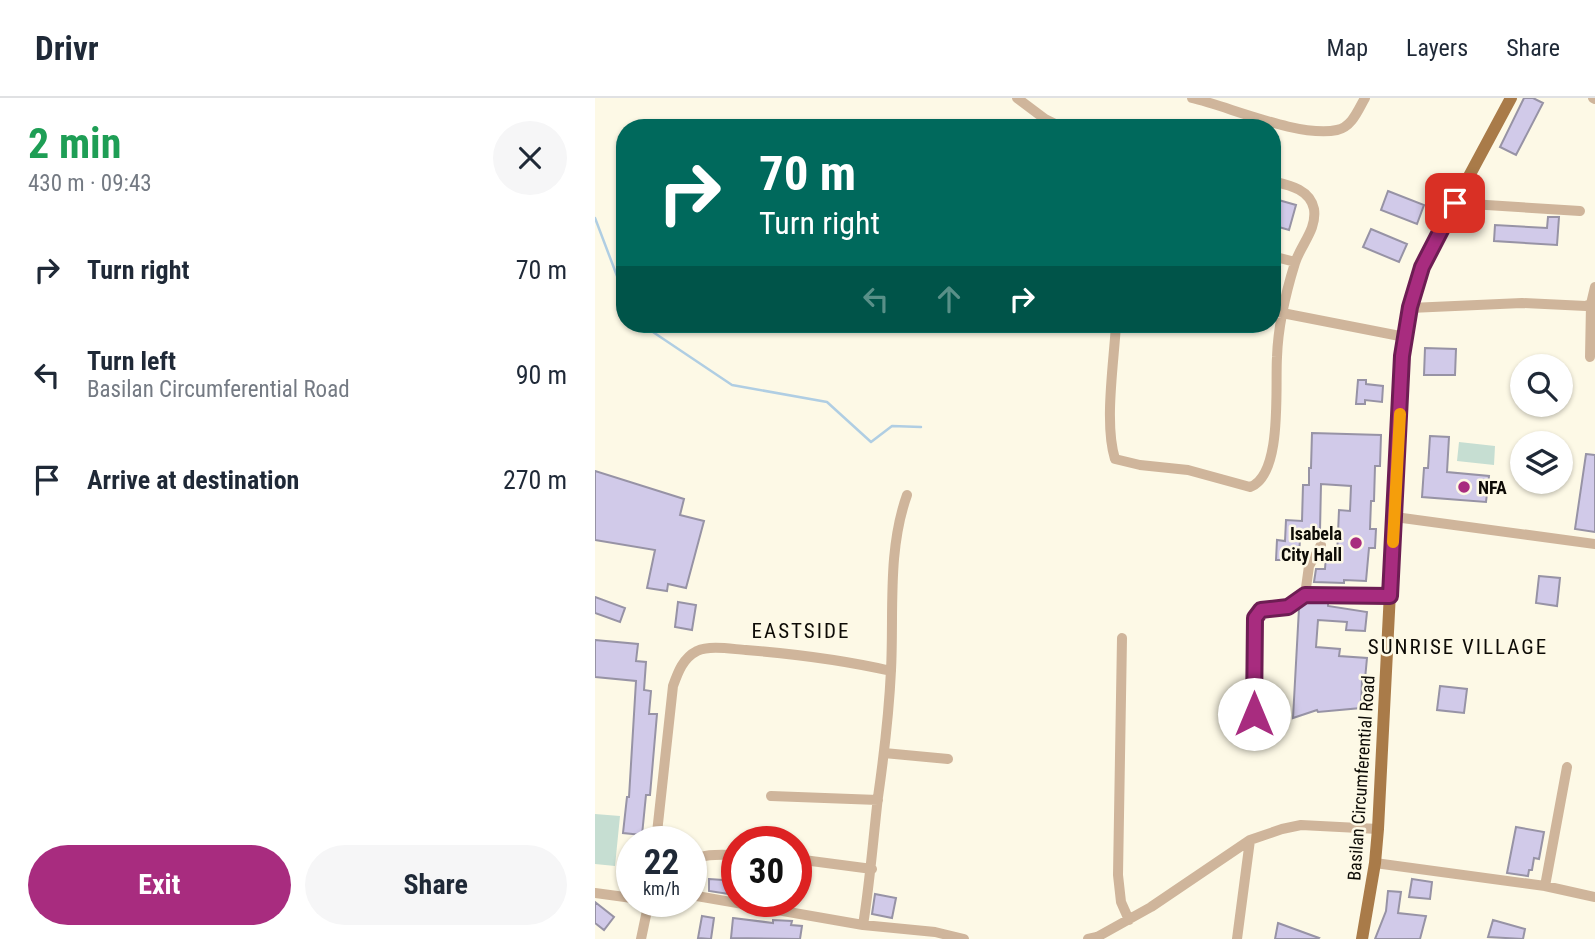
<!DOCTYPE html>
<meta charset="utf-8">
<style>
body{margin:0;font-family:"Roboto Condensed",sans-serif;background:#f6f6f7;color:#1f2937;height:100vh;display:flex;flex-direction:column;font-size:26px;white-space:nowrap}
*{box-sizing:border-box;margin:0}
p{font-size:23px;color:#747a83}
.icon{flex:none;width:38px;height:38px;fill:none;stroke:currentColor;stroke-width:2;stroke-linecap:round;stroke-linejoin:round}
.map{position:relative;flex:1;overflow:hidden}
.panel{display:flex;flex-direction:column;background:#fff;width:595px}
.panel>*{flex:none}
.hud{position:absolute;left:21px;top:21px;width:665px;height:214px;border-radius:28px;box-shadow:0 2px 5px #0004;background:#00695c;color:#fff;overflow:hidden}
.controls{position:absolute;left:915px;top:256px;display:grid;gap:14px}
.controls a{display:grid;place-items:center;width:63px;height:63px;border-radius:50%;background:#fff;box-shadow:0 2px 5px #0004;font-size:35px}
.speed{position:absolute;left:21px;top:728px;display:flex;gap:14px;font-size:35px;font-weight:700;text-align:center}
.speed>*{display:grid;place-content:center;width:91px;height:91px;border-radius:50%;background:#fff;box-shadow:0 2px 5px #0004;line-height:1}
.speed small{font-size:18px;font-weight:400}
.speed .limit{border:10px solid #d22;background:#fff;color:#111}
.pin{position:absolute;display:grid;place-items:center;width:60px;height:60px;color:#fff;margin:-30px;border-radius:14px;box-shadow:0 4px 10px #0006}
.me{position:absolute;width:77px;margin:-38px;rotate:0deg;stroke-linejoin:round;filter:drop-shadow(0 0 5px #0008)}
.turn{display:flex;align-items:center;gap:24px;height:147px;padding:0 28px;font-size:32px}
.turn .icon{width:91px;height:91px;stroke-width:2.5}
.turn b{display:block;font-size:49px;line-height:60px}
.lanes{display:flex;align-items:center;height:66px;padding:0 28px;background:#0003;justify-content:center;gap:35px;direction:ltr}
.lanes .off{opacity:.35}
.round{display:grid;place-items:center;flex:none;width:74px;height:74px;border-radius:37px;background:#f6f6f7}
.summary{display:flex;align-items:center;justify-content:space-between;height:119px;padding:0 28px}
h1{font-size:42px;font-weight:700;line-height:52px;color:#1e9e55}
.cta{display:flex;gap:14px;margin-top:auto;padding:14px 28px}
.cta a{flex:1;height:80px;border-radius:42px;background:#a82c7f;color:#fff;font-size:28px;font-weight:700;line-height:80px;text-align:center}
.cta a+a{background:#f6f6f7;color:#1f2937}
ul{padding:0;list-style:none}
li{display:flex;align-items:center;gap:21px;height:105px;padding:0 28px}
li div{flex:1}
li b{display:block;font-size:26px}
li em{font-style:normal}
header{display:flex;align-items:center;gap:42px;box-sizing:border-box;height:98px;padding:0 35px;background:#fff;border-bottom:2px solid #e0e1e3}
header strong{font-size:33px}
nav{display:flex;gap:38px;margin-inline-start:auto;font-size:24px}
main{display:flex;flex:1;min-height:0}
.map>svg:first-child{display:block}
.green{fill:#c6ded2}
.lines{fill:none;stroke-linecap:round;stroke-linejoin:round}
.stream{stroke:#b0cee3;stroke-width:2.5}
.building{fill:#d1cae9;stroke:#9793a5;stroke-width:2}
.minor{stroke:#cfb59b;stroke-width:10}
.major{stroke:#a97b49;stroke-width:12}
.route-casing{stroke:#6d1d53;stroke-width:18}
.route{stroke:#a82c7f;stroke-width:12}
.slow{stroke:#f59e0b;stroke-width:12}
.poi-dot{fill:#a82c7f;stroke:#fdf9e6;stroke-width:2.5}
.labels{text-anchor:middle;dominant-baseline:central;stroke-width:5;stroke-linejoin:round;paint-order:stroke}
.poi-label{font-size:18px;font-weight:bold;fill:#0d0b06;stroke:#fdf9e6;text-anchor:start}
.street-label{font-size:18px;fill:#0d0b06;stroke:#fdf9e6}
.quarter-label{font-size:21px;letter-spacing:2px;fill:#0d0b06;stroke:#fdf9e6}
</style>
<header>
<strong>Drivr</strong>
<nav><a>Map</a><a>Layers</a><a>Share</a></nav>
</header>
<main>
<section class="panel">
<div class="summary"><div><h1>2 min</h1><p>430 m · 09:43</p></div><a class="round"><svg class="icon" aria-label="close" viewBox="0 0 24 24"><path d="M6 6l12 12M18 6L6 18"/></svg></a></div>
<ul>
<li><svg class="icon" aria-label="right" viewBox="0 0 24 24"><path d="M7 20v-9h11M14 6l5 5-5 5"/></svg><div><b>Turn right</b></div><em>70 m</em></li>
<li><svg class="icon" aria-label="left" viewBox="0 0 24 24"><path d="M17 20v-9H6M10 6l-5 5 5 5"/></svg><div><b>Turn left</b><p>Basilan Circumferential Road</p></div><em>90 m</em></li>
<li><svg class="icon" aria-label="arrive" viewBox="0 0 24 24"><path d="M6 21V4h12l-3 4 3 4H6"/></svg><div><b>Arrive at destination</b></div><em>270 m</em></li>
</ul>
<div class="cta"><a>Exit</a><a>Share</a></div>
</section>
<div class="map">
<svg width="1000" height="841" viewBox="0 0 1000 841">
<rect width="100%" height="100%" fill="#fdf9e6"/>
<!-- green -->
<path class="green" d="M864,344L900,348L899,367L862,363Z
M0,716L25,718L20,768L0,766Z"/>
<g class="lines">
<!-- stream -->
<path class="stream" d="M0,120L30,199
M46,226L137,287L232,304L276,344L297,328L326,329"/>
</g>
<!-- building -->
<path class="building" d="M929,0H938L948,5L921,57L905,49Z
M793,93L829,107L822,126L786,112Z
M680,101L701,107L694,132L677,127Z
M953,119H964L962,147L899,143L900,127L952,130Z
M776,131L812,146L804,164L768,149Z
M830,250L861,251L860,277H829Z
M763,282H771V286L788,288L787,304L770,302V306H761Z
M717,335L786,337L785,368H780L779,403H776L775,431H781L780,450H774L771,483L749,482V485L719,484L721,471H730L731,457L742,458L744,412L755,413L756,388L726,386L725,433H720V440L705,439L704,462H681L682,442L690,443L691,422L707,423L708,387H714V370H716Z
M835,338L854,339L852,374L894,378L891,404L827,399L829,370H833Z
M991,356L1000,357V434L980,431Z
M0,373L89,401L85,417L109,423L91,490L73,486L72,493L52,490L60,452L0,442Z
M944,478L965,480L962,508L941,505Z
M0,499L30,510L25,524L0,515Z
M83,504L101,507L97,532L80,529Z
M712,504L733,505V508L772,514L770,533L751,532L752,524L723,522L721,549L745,551L744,558L772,560L770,581H767L766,610L723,614L722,612L698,620L704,510Z
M0,542L43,546L41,563L51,564L49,592L56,593L54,616H62L55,697H51L47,737L28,735L32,699H34L41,583L0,579Z
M845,588L872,591L869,615L842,612Z
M921,729L949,734L944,761L939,760L937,772H934L933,778L912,775Z
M114,781L142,783V794L134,793V796L114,793Z
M817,781L837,784L835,801L814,799Z
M793,793L806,794L803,815L831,818L825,841H780L791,813Z
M280,796L301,800L297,820L277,816Z
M0,804L19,819L9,832L0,825Z
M107,818L119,820L116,841L103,840Z
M138,820L178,825V822L197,823L196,827L207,828L205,841L136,840Z
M898,822L930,831L928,841L893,839Z
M683,825L724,840L723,841H680Z"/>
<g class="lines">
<!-- minor -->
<path class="minor" d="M422,0L450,21L468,30
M597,0C635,9 705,40 742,32C757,29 763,12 770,0
M998,0L1000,1
M860,105L985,113
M677,158L700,164
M815,210L927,205L991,208L996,206
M677,213L810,239
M521,226C519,264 509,326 520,361L545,367L593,372L655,389C688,377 680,290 682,259C683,229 691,194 700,165C706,146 722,132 719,111C715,91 694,87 677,83
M995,259L996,206L1000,189
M800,419L1000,446
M710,497L714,468L726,447
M527,540L523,777L526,804L534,822
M659,639L660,520L665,512L693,509L710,497L795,498
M289,655L353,661
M176,698L283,702
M61,744L78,588C83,574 88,560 102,553C115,547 136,551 151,552C200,556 248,562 296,573
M201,761L277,771
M96,763C110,755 126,757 142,757
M780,765L950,788L1000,799
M950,788L972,669
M0,795L37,800
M96,797L268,827L340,834L369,841
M268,827C275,784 278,742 283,699C289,657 294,615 296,572C299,515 292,453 312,397
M46,841L54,803
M493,841L502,839L556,809L655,742L687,731L706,727L783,731
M642,841L655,742"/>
<!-- major -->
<path class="major" d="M767,841L780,765L783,731L807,258C812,220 819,184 836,149L916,0"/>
</g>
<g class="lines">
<defs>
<path id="route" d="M659,616L660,520L666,512L693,509L710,497L795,498L807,258L815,209L827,169L860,105"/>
</defs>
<!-- route casing -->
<use href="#route" class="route-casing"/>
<!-- route -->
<use href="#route" class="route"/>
<!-- slow -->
<path class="slow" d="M798,444L805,316"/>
</g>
<!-- markers -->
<g class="poi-dot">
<circle cx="869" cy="389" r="7"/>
<circle cx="761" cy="445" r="7"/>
</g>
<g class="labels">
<!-- poi labels -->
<g class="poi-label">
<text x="883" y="389">NFA</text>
<text x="747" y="435" text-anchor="end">Isabela<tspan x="747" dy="21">City Hall</tspan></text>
</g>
<!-- street labels -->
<g class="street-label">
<text transform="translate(766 680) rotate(-86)">Basilan Circumferential Road</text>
</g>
<!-- quarter labels -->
<g class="quarter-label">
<text x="206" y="533">EASTSIDE</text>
<text x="863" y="549">SUNRISE VILLAGE</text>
</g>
</g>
</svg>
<div class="controls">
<a><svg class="icon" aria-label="search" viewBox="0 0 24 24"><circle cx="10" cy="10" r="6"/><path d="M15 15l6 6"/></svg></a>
<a><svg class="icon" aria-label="layers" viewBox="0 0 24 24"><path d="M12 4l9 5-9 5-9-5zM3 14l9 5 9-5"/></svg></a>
</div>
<div class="speed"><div>22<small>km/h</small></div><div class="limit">30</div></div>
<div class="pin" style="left:860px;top:105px;background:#d93025"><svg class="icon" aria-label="arrive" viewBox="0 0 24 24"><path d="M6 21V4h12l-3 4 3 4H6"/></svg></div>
<svg class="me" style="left:659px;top:616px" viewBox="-20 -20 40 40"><circle r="19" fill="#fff"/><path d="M0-13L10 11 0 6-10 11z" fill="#a82c7f"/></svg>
<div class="hud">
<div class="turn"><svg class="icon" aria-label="right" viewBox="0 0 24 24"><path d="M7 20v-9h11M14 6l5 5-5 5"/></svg><div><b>70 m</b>Turn right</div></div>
<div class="lanes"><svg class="icon off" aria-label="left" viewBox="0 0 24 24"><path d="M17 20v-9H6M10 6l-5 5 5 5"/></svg><svg class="icon off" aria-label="ahead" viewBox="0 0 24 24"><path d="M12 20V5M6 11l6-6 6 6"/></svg><svg class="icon" aria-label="right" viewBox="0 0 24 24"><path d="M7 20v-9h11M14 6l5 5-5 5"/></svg></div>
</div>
</div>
</main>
